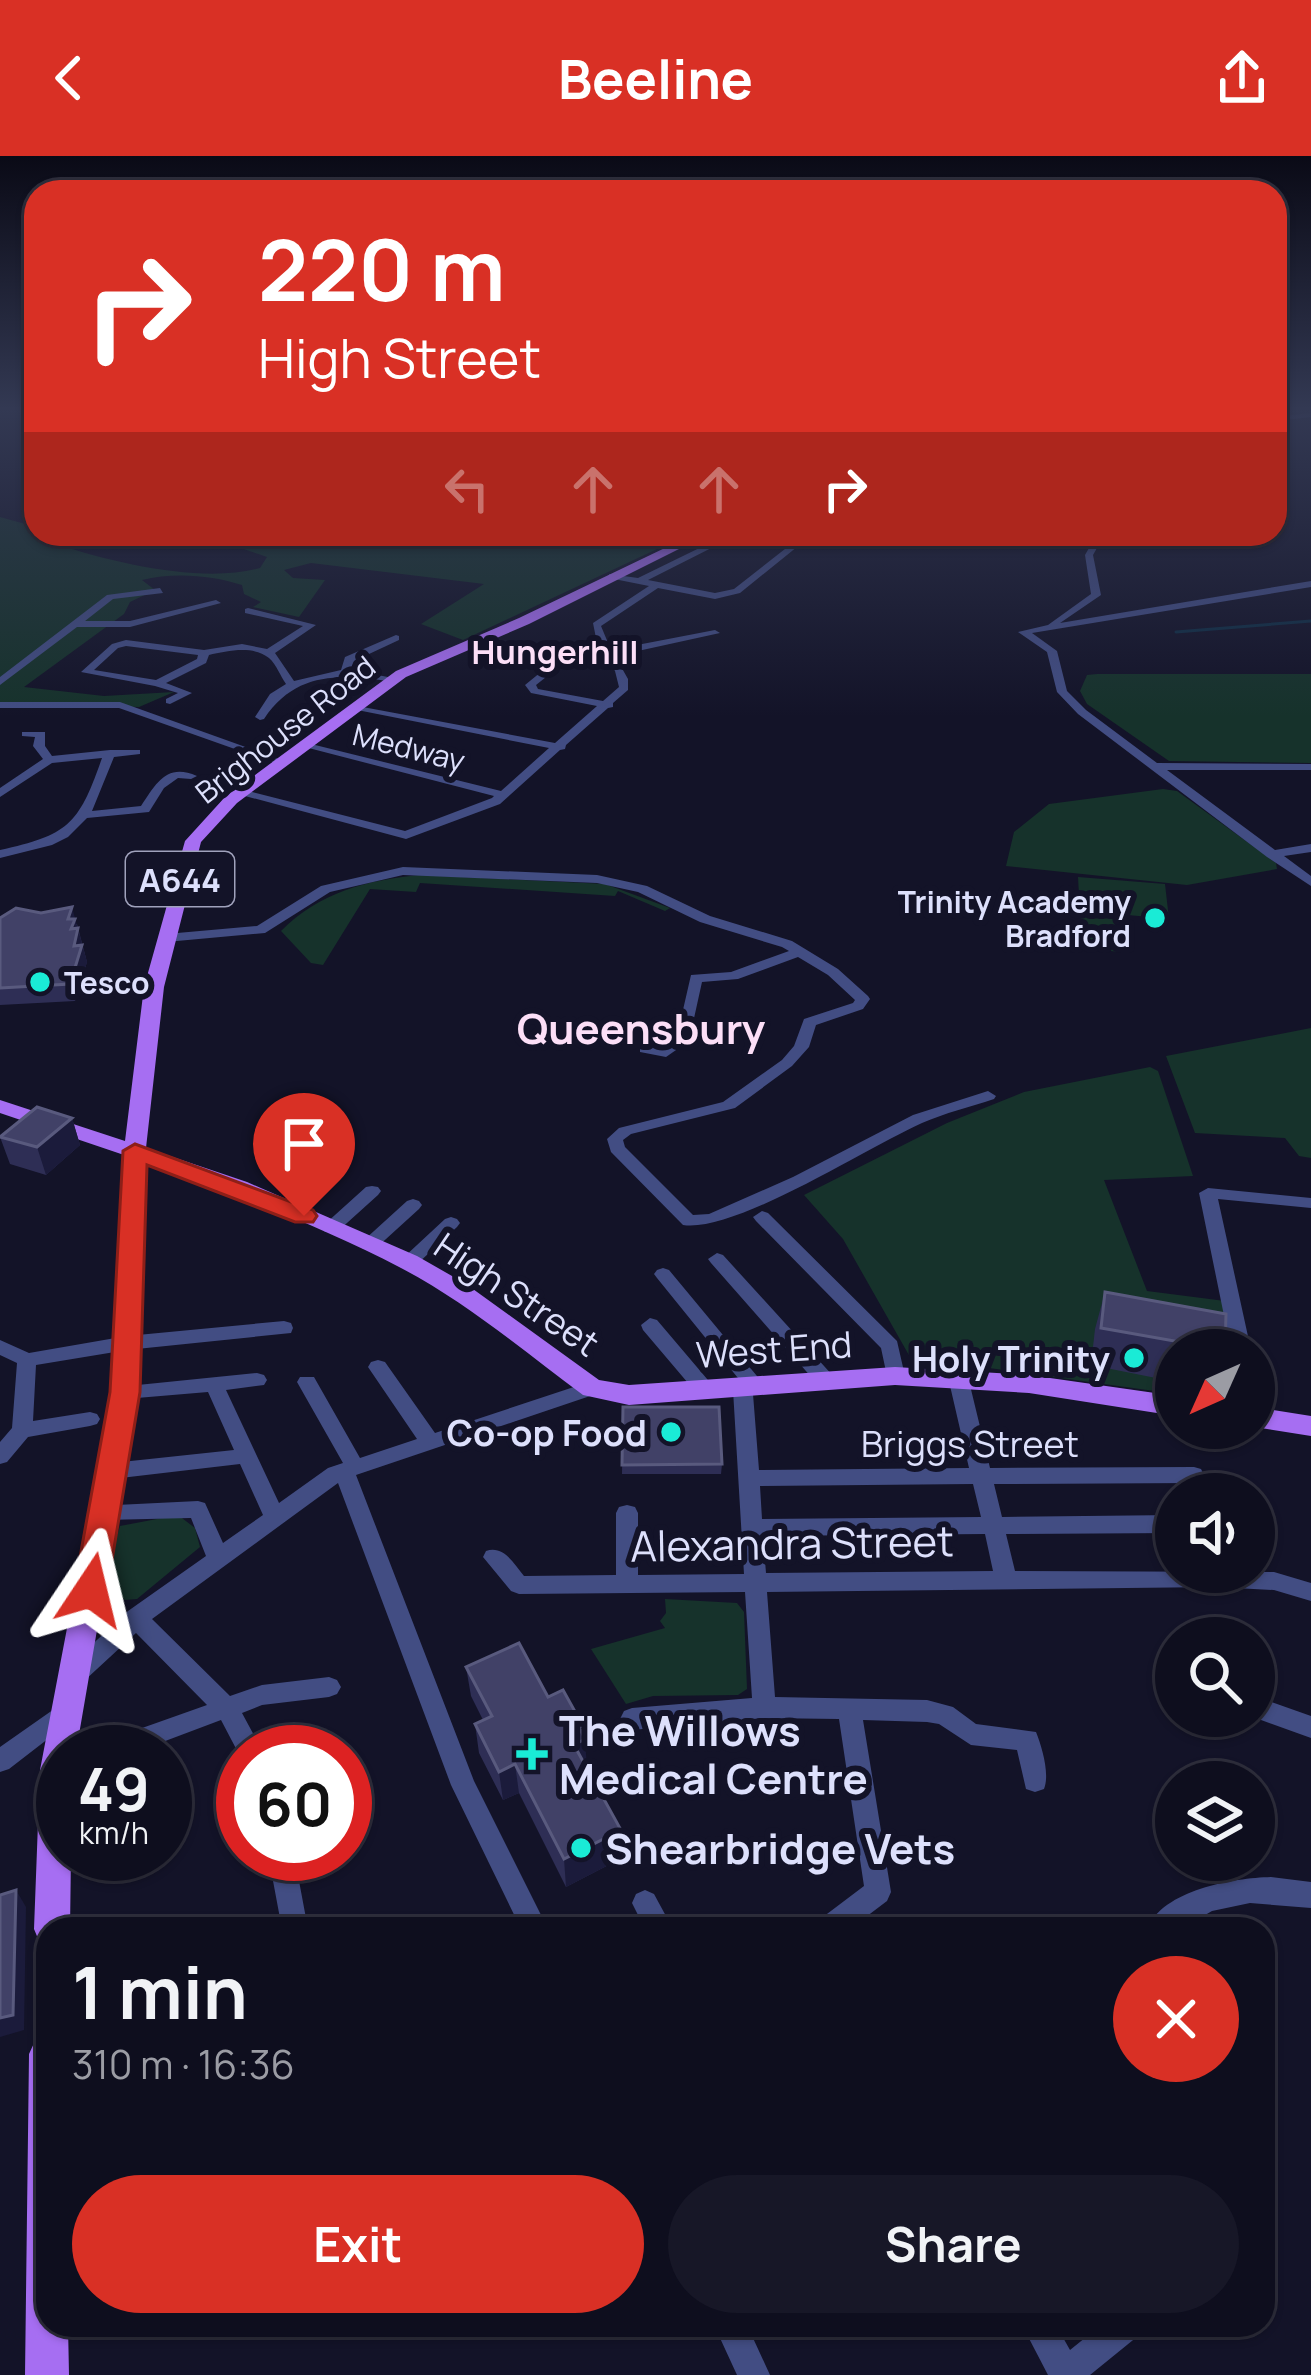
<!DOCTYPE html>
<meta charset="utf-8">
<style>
body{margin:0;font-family:Manrope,sans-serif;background:#171727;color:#f1f3f6;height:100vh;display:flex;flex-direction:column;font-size:45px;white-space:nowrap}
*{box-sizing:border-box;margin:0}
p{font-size:39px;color:#9b9ca4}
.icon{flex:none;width:66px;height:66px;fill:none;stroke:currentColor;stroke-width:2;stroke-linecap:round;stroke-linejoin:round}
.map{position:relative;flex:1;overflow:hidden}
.details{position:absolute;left:36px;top:1761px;width:1239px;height:420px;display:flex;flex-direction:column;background:#0e0e1e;border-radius:36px;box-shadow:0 3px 9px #0004,0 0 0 3px #2e2e3c}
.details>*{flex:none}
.hud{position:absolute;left:24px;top:24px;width:1263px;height:366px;border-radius:36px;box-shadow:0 3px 9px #0004,0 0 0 3px #2e2e3c;background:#d93025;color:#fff;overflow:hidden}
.needle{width:78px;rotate:225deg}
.fabs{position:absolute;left:1155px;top:1173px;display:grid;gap:24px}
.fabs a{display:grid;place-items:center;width:120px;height:120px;border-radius:50%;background:#0e0e1e;box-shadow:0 3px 9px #0004,0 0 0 3px #2e2e3c;font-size:60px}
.speed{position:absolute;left:36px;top:1569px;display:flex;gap:24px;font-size:60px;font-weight:700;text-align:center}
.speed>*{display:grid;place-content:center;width:156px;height:156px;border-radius:50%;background:#0e0e1e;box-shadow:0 3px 9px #0004,0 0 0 3px #2e2e3c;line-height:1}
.speed small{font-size:30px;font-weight:400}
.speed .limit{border:18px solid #d22;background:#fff;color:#111}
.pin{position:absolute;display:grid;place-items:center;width:102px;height:102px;color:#fff;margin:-123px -51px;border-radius:50% 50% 50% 0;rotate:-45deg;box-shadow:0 0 12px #0007}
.pin .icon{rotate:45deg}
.me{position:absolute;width:132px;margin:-66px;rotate:10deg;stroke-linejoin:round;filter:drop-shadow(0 0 9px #0008)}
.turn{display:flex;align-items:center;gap:42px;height:252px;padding:0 36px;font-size:54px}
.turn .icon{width:156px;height:156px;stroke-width:2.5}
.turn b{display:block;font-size:84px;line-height:102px}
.lanes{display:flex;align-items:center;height:114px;padding:0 36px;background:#0003;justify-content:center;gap:60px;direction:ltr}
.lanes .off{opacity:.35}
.round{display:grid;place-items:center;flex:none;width:126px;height:126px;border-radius:63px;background:#171727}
.summary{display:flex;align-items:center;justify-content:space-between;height:204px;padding:0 36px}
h1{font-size:72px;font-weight:700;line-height:90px}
.cta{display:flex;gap:24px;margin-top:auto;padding:24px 36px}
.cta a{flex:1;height:138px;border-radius:72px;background:#d93025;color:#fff;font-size:48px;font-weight:700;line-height:138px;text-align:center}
.cta a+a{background:#171727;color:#f1f3f6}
header{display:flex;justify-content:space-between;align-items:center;height:156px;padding:0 36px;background:#d93025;color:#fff;font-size:54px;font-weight:700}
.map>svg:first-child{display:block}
.green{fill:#16322b}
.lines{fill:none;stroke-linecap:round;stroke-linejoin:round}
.stream{stroke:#102d44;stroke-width:3}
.minor{fill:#424d83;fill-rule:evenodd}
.major{fill:#a66ef2;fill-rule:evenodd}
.wall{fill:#2e2e55}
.shaded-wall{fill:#1b1b3b}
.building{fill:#414167;stroke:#595a7e;stroke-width:3}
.route{fill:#d93025;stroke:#8d1f18;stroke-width:3}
.poi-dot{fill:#1aebd6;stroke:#131328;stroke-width:4.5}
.labels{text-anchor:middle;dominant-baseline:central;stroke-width:12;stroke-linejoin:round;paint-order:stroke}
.far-street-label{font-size:30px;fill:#dde0fc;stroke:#131328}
.far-poi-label{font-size:30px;font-weight:bold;fill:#dde0fc;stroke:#131328;text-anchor:end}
.far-neighbourhood-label{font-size:33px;font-weight:bold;fill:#fcdff7;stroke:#131328}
.shield{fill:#131328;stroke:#a0a2bc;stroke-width:3}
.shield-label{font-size:33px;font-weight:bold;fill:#dde0fc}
.street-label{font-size:36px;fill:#dde0fc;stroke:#131328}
.poi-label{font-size:36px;font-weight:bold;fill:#dde0fc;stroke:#131328;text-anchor:end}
.quarter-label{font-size:42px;font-weight:bold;fill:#fcdff7;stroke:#131328}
.near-street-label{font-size:42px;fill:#dde0fc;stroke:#131328}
.near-poi-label{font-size:42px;font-weight:bold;fill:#dde0fc;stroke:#131328;text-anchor:start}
</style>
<header><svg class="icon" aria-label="back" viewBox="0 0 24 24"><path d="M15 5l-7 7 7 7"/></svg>Beeline<svg class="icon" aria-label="share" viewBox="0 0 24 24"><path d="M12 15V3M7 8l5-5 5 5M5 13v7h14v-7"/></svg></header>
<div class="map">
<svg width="1311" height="2219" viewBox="0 0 1311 2219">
<rect width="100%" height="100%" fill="#131328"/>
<!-- green -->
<path class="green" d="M0,361L36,371V378H57L59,389C115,407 204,428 260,412L267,401L200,378H689L463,484L421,468L484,428L311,407L284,414L293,422L325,424L299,461L253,451L261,446L244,438L242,429C211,419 174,416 142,424L155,434L130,446L124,458L24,531L104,540L174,536L139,551L0,547Z
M1097,518H1311V607L1169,605L1087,548L1080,535L1087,519Z
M1163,633L1177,635L1276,707L1277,713L1187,729L1006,710L1014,676L1049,648Z
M420,719L605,728L670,752L665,755L618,735L615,740L420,727L416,736L370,733L323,809L311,807L281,775C320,736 367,724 420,719Z
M1078,721L1165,728L1169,763L1118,758L1120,796L1082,792Z
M1311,872V1002L1299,1000L1285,982L1195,977L1166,900Z
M1150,911L1158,915L1193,1020L1104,1024L1147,1135L1225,1145L1232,1194H1176V1238L910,1201L843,1083L804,1039L947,967L1024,936Z
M178,1359L195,1372L200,1391L137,1443L125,1444L103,1428L120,1370Z
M665,1443L737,1447L744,1456L747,1533L738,1539L653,1540L626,1548L591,1493L665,1472L660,1465L666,1457Z"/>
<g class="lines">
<!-- stream -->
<path class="stream" d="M1176,476L1311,465"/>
<!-- minor -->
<path class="minor" d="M1311,257V261L1275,265V261Z
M728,378H739L648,424L715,437L734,433L804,378H813L740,437L715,443L658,432L601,470L611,494L715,474L720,477L615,500L628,523V534L613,547V551L608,552L566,589L565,593L560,594L500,648L406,683L234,637L240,633L405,675L492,642L494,640L297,589L303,586L501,635L549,592L347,552L352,549L555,587L597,550L531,537L525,529L568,494L597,487L593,467L649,430L609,422V418L638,422ZM600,492L615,515L619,531L603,545L538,533L536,529L575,498Z
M1097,378H1105L1093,399L1101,439L1060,467L1311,425V431L1032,477L1057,495L1067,535L1086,554L1157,607L1311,608V614H1167L1275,694L1311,688V696L1284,700L1311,720V730L1267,701L1078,558L1057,536L1047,496L1018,476L1048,469L1091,438L1085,399Z
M160,432L163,437L113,443L85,465H130L216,444L221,447L130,471H77L0,529V521L107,439Z
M248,452L316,469L275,497L294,525L341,514L345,501L396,479L399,480V484L354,505L352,514L398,523L393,526C341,518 296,515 264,563L260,564L255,561L270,538L286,528C280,520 277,509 269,502C253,489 227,495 209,499L206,507L166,527L192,537L170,548L166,547V543L178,537L155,530L81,516L112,488L126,484L204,494L242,488L267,493L303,470L245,457V453ZM126,490L198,499L197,503L156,524L94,514L118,492Z
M0,546H120L287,606L277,608L119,552H0Z
M22,576H45V590L52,600L110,594H140V598L114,601L92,655L141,650C157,626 167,607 197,620L191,623L178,622L164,632L149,656L87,662L68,681L52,689L0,702V694C69,679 79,668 102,602L52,607L0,641V632L43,603L33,590L35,581L22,580Z
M403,711L597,719L647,730L710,760L792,785L838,813L868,840L870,843L863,853L816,869L809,891L792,910L735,952L631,978L623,984L625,991L693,1059L709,1058L793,1021L913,959L988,935L996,940L994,943C970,951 945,957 922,967C868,991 735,1077 683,1069L611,996L607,983L619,972L723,946L782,904L794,890L804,863L853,847L855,844L828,819L798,801L738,823L702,826L689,885L666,901L640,896V890L663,891L677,880L691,819L731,816L789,795L782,791L700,766L638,736L597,727L403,719L330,736L265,777L166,786L159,782L166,778L257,770L321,730Z
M372,1030L378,1031L381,1035L378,1039L337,1076H325L322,1072L325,1068L366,1031Z
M1208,1032L1311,1042V1052L1218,1043L1251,1194H1231L1199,1037Z
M413,1043L419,1045L422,1049L419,1053L375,1093H363L360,1089L363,1085L407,1045Z
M762,1055L768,1057L897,1185L905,1220L902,1225H888L881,1192L756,1065L753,1061Z
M451,1061L457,1063L460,1067L457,1071L415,1110H403L400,1106L403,1102L445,1063Z
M717,1097L723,1099L834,1221L837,1226L834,1231H820L711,1107L708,1103Z
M663,1112L669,1114L767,1232L764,1237L753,1238L759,1314L969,1312L948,1221L951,1216H965L968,1221L990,1312L1194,1311L1201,1313L1204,1319L1201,1325L1194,1327L994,1328L1002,1361L1176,1359V1377L1006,1378L1015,1415L1274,1416L1311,1427V1445L1274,1434L1216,1431L767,1436L775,1541L927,1544L953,1551L976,1568L1036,1576C1042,1591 1050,1618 1044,1633L1035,1636L1026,1633L1017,1594L971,1589L939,1568L927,1566L863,1564L891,1736L887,1745L850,1773H815L819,1764L864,1730L839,1563L764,1562L632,1574L624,1571L620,1563L624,1555L632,1552L752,1542L745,1436L519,1438L511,1435L483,1401L486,1395C504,1389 514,1408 524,1420L616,1419V1357L619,1351L627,1349L635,1351L638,1357V1419L744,1418L733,1234L742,1227L657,1122L654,1118L657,1114ZM973,1328L981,1361L762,1363L760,1330ZM985,1378L993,1415L766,1417L763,1380Z
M650,1162L657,1164L713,1230L716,1235L713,1240H699L643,1174L641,1169Z
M284,1165L291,1167L293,1172L291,1177L127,1194L36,1209L33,1265L90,1256L97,1258L100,1263L97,1268L90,1270L28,1281L7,1306L0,1308V1286L12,1272L17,1207L0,1199V1184L29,1197L127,1180Z
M378,1204L385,1206L435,1277L592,1225L599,1227L602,1232L599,1237L356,1319L474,1625L548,1773H521L451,1629L338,1327L152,1463L230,1540L262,1529L329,1521L337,1524L341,1531L337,1538L329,1541L262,1549L242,1557L263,1596H243L242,1604L221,1564L136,1596H94L97,1588L207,1549L136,1477L84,1525L76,1528L68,1525L64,1518L68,1511L128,1455L206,1400L191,1362L104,1364L96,1362L93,1356L96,1350L198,1345L205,1347L223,1387L263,1359L240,1308L112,1323L105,1321L102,1315L105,1309L112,1307L234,1294L208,1236L125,1243L118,1241L115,1236L118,1231L257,1217L264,1219L267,1224L264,1229L226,1234L279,1347L328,1312L343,1307L297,1226L300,1221H314L360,1302L417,1283L368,1211L371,1206Z
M1254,1540L1311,1560V1582L1250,1560H1254Z
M67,1544L75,1548L79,1555L75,1562L9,1613L0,1616V1591Z
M268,1698H294L308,1773H282Z
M1271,1721L1311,1726V1752L1250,1747L1212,1755L1181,1773H1147C1163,1734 1233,1722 1271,1721Z
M645,1734L654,1738L673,1773H645L632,1747L636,1738Z
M714,2169H747L770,2219H737Z
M1022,2169H1056L1070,2194L1101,2169H1143L1138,2180L1090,2219H1048Z"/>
<!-- major -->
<path class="major" d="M694,378H709L529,468L406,521L237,647L201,686L164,831L146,992L247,1026L417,1100L466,1128L599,1224L629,1229L895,1211L1029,1219L1176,1240V1260L1029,1237L895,1229L629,1249L583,1239C524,1195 466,1146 401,1112C320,1070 232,1036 146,1007L138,1236L76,1596H63V1698H71L70,1773H48V1789L39,1785L34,1773L40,1614L112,1236L124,999L0,957V944L125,985L144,831L185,685L225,641L396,515L519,462Z
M1254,1251L1311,1260V1280L1254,1271Z
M48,1879V2169H68L69,2219H25L29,1898L35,1885Z"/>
</g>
<!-- wall -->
<path class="wall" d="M0,762L77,768L87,806L75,845L0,849Z
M72,962L80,989L46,1019L10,1008L0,981Z
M1105,1136L1225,1194H1176V1226L1091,1209L1095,1173Z
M623,1251L722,1308L721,1318H622Z
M466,1511L548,1541L583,1579L587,1612L621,1674L622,1702L566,1731L519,1637L503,1644L479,1597L475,1568L483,1564L471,1540Z"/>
<!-- shaded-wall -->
<path class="shaded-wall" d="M72,751L87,806L75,845L70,828L68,763Z
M72,962L80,989L46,1019L37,991Z
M583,1570L584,1584L585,1583L587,1612L574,1589L579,1571Z
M515,1608L519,1637L503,1644L499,1616Z
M621,1674L622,1702L566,1731L564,1703Z
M16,1734L26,1751L24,1874L0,1881V1862Z"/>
<!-- building -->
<path class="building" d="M72,751L68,763H75L71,773L78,772L74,790L82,789L70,828L0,832V762L16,752L41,757Z
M37,951L72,962L37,991L0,981Z
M1105,1136L1226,1158L1225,1194L1101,1172Z
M623,1251H719L722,1308L622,1309Z
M519,1487L548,1541L563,1534L583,1570L579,1571L585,1583L574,1589L621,1674L564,1703L515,1608L499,1616L475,1568L492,1560L466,1511Z
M16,1734L13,1859L0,1862V1739Z"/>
<!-- sky -->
<linearGradient id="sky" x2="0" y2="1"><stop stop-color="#0a0a16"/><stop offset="0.45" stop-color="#333953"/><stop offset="1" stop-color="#333953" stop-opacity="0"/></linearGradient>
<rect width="1311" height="561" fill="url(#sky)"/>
<!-- route -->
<path class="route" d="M135,988L313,1054L317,1060L313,1066H295L147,1009L140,1236L107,1434L103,1444L91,1448L79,1444L74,1434L110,1236L123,995Z"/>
<!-- markers -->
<g class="poi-dot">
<circle cx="1155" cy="762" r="12"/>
<circle cx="40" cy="826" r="12"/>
<circle cx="1134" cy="1202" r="12"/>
<circle cx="671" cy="1276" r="12"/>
<path d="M526 1580h12v12h12v12h-12v12h-12v-12h-12v-12h12z"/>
<circle cx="581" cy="1692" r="12"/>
</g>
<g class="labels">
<!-- far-street labels -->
<g class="far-street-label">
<text transform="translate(285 573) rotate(-38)">Brighouse Road</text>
<text transform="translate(409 591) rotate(14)">Medway</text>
</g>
<!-- far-poi labels -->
<g class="far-poi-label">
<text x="1131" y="745">Trinity Academy<tspan x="1131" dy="34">Bradford</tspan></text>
<text x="64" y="826" text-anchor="start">Tesco</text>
</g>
<!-- far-neighbourhood labels -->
<g class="far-neighbourhood-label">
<text x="555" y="495">Hungerhill</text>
</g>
<!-- shield labels -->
<rect class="shield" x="126" y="696" width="108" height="54" rx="9"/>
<g class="shield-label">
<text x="180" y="723">A644</text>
</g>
<!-- street labels -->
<g class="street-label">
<text transform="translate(517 1138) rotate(34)">High Street</text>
<text transform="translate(774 1193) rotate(-4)">West End</text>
<text x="970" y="1287">Briggs Street</text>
</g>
<!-- poi labels -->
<g class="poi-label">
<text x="1110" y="1202">Holy Trinity</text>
<text x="647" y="1276">Co-op Food</text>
</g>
<!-- quarter labels -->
<g class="quarter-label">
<text x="641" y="872">Queensbury</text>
</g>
<!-- near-street labels -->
<g class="near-street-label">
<text transform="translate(792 1387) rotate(-1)">Alexandra Street</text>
</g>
<!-- near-poi labels -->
<g class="near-poi-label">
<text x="559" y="1574">The Willows<tspan x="559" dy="48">Medical Centre</tspan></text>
<text x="605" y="1692">Shearbridge Vets</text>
</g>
</g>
</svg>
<div class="fabs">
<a><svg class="needle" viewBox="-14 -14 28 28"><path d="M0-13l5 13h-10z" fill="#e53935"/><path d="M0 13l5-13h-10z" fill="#9b9ca4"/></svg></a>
<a><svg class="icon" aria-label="sound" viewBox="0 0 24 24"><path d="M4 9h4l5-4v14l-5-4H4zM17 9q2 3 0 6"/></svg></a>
<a><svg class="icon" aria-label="search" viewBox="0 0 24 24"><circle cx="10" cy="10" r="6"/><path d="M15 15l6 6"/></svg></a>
<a><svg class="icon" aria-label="layers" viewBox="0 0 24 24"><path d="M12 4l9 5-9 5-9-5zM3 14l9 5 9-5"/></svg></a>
</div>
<div class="speed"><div>49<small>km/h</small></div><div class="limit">60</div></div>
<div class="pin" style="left:304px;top:1060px;background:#d93025"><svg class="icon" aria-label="arrive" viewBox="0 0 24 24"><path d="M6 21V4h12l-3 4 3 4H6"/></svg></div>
<svg class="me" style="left:91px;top:1434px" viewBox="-20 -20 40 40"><path d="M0-17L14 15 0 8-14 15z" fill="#d93025" stroke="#fff" stroke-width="4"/></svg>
<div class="hud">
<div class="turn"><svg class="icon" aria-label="right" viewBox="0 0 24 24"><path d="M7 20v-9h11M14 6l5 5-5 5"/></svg><div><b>220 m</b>High Street</div></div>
<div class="lanes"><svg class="icon off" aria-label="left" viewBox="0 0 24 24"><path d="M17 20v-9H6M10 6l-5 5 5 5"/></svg><svg class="icon off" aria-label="ahead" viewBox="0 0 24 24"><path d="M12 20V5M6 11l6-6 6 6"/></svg><svg class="icon off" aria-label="ahead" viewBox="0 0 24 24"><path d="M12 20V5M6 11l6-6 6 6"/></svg><svg class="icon" aria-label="right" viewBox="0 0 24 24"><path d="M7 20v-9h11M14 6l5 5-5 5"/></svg></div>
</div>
<section class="details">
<div class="summary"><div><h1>1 min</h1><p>310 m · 16:36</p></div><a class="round" style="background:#d93025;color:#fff"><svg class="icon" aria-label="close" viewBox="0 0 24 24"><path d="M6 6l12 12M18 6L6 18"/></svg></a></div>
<div class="cta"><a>Exit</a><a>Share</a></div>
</section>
</div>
